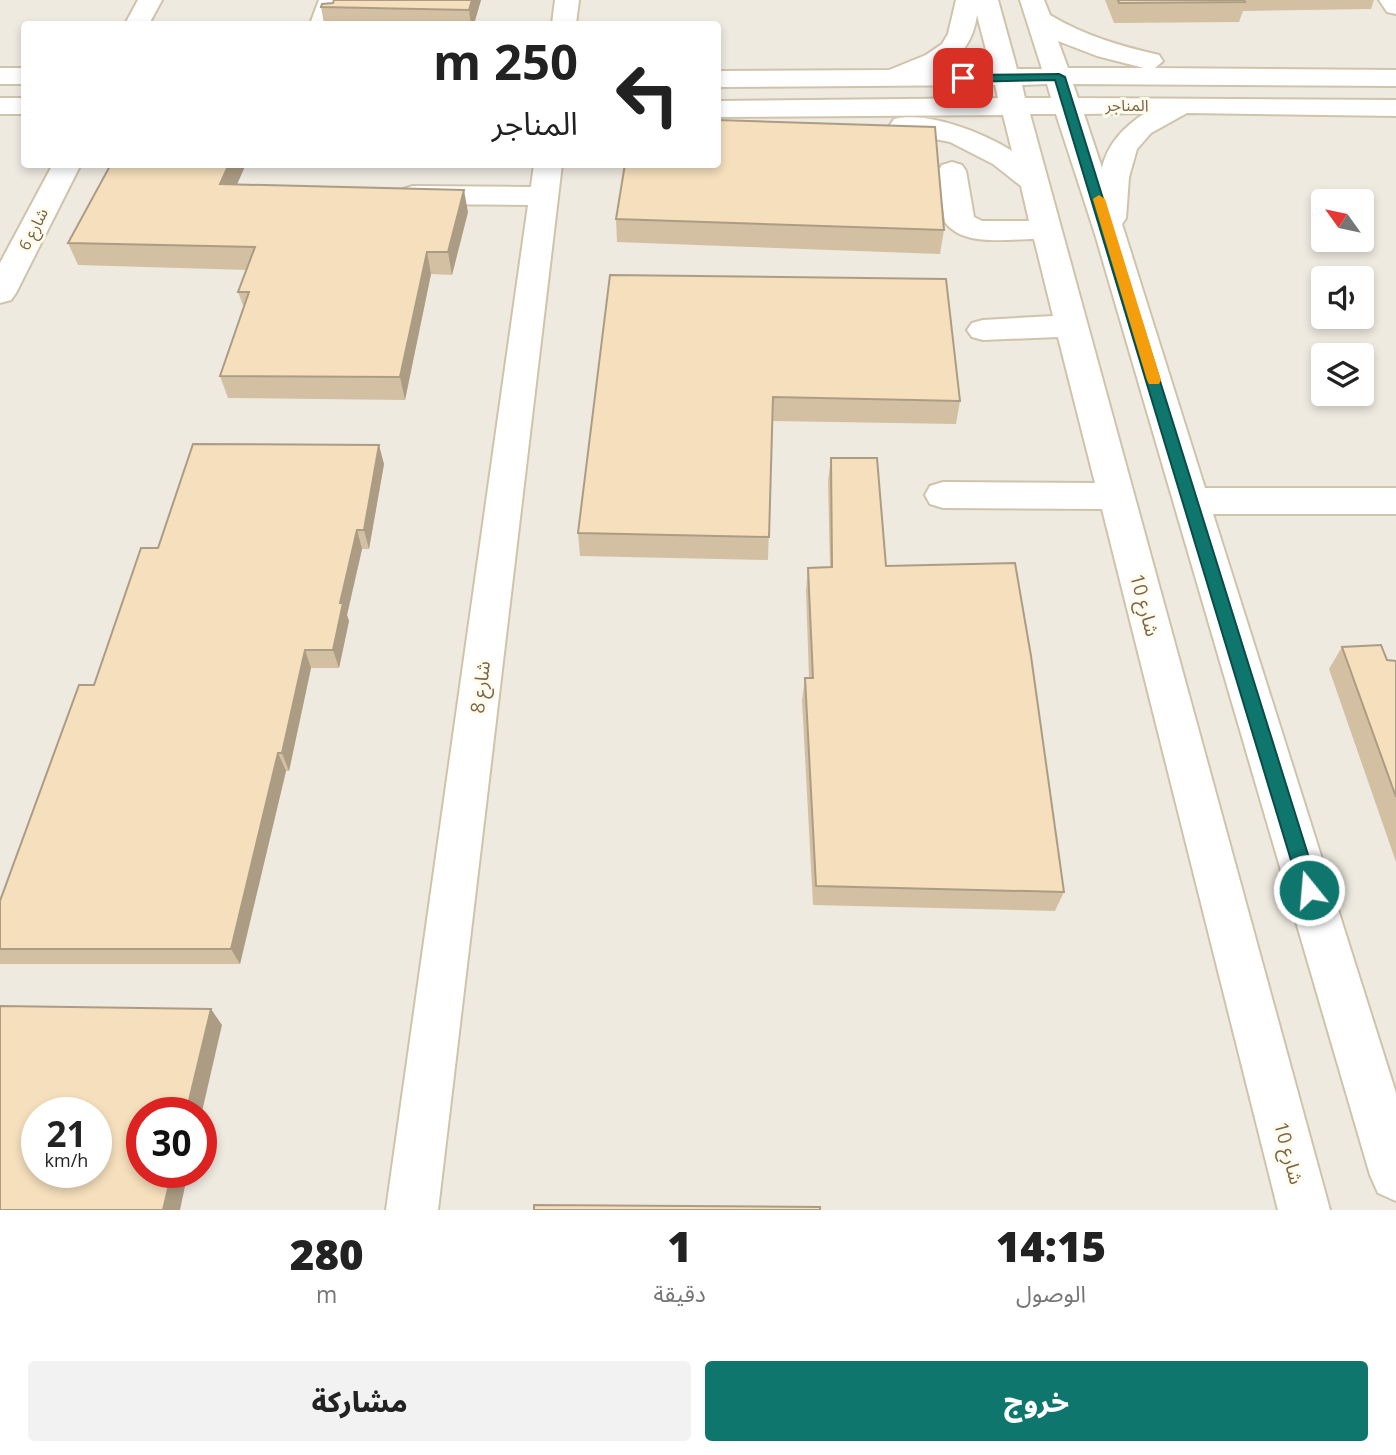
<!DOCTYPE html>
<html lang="ar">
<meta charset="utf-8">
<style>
body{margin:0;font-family:"Open Sans","Noto Sans Arabic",sans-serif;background:#f2f2f2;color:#222;direction:rtl;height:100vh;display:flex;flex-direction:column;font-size:26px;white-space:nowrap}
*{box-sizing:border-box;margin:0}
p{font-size:23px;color:#767676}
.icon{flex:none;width:38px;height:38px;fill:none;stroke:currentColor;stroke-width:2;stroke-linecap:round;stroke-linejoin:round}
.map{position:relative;height:1210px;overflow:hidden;direction:ltr}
.details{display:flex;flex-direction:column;background:#fff;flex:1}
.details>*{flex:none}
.guide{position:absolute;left:21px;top:21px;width:700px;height:147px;border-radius:7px;box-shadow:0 4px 10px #0003;direction:rtl;background:#fff;color:#222;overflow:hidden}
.needle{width:46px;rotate:303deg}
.controls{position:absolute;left:1311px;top:189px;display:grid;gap:14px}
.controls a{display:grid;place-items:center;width:63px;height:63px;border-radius:7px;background:#fff;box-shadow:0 4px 10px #0003;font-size:35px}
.speed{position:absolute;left:21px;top:1097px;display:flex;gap:14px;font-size:35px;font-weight:700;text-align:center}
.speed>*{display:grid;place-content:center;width:91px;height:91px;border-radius:50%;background:#fff;box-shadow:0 4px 10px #0003;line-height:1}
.speed small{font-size:18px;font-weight:400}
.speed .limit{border:10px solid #d22;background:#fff;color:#111}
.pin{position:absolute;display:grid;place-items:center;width:60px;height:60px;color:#fff;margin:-30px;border-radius:14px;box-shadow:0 4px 10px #0006}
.me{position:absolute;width:77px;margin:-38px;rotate:343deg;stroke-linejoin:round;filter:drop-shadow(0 0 5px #0008)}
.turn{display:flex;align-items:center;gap:24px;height:147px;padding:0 28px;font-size:32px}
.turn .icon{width:91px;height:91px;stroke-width:2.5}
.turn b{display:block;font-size:49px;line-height:60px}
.eta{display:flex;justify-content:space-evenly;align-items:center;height:119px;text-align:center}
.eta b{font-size:42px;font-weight:800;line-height:49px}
.action{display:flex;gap:14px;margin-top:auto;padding:14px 28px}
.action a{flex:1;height:80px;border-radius:7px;background:#0f766e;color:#fff;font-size:28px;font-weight:800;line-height:80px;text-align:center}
.action a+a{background:#f2f2f2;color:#222}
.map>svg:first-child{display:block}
.industrial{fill:#eeeae0;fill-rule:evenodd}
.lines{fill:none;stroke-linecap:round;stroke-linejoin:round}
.minor-casing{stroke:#d0c3ab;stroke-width:4}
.minor{fill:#fff;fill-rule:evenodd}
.wall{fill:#d3c0a2}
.shaded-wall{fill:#ac9c84}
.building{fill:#f5dfbc;stroke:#ac9c84;stroke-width:2;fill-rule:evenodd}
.route{fill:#0f766e;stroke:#0a4d48;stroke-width:2}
.slow{fill:#f59e0b}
.labels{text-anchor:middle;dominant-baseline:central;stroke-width:6;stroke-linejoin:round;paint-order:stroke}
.far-street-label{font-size:16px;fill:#796449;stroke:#fffcee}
.street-label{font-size:19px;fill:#796449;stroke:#fffcee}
</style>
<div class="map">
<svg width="1396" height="1210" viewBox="0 0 1396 1210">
<rect width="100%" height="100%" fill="#fef9e6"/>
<!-- industrial -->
<path class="industrial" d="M0,0H1396V1210H0ZM24,24H718V164H24ZM1323,201H1362V240H1323ZM1323,278H1362V317H1323ZM1323,355H1362V394H1323ZM37,1113H96V1172H37ZM142,1113H201V1172H142Z"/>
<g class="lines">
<defs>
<path id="minor" d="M138,0H162L149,24H125Z
M319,0H343L335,24H310Z
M555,0H579L576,24H552Z
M956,0H998L1017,69H1042L1020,0H1044L1050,15C1085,36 1120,46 1159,55L1163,61L1155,68L1396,70V86L1073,84L1078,98L1396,100V116L1187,113L1151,133L1137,149L1129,177L1126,218L1122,224L1205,488H1396V514H1213L1396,1093V1201L1378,1193L1370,1175L1095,234L1056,114H1030L1330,1210H1278L1102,509L943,508L930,504L925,495L930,486L943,482L1095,483L1058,337L983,340L972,337L967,330L972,323L983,320L1053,316L1034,239C1007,239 963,247 945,222L938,171L942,165L952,162L962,165L966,171L974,217L982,221H1029L1021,186L993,164L950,142L894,131L890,125L894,119C929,111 983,133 1012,151L1003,115L718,117V101L998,98L995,85L718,87V71L889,70L926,55L942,44L948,34ZM977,15L991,69L936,70C961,58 973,42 977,15ZM1058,41L1097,56L1144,68H1068ZM1047,84L1051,98H1025L1022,85ZM1145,113C1124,127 1108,143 1102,168L1084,114Z
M1379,0H1396V14L1387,12Z
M0,68H24V84H0Z
M0,98H24V114H0Z
M53,164H81L16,293L11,300L0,303V263Z
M534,164H562L438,1210H386L528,205L413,204L403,201L398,195L403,189L413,186L531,187Z"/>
</defs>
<!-- minor casing -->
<use href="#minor" class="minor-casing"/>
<!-- minor -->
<use href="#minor" class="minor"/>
</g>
<!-- wall -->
<path class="wall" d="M481,0L474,24H324L321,7Z
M1105,0H1374L1371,9L1243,11L1239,22L1114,23Z
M111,164H246L237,184L468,212L452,275L431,274L405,400L228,398L220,376L244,308L238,292L247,270L78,265L68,243Z
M616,219L944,230L940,254L617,242Z
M610,275L960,401L956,424L772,421L768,560L580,556L578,533Z
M831,458L886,566L1064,892L1055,911L813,905L802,700L805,678H809L806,590L808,568L830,567L828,481Z
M384,464L369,549H362L347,615L349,621L339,668H311L289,771H286L240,964H0V901L94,685L158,548Z
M1342,647L1387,660L1396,661V862L1329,669Z"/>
<!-- shaded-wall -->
<path class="shaded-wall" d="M472,0H481L474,24H471L469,10Z
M229,164H246L227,207L220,184Z
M464,190L468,212L452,275L448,252Z
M427,252L431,274L405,400L400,377Z
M379,445L384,464L369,549L364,530Z
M357,530L362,549L347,615L349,621L339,668L333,650L340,603Z
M305,650L311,668L289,771L282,753Z
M278,753L286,771L240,964L231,949Z
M211,1009L222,1025L201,1116V1113H186Z
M172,1172H188L180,1210H163Z"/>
<!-- building -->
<path class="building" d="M334,0H472L469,10L321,7L322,4L333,3Z
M1118,0H1244L1245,2L1119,3Z
M718,120L935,127L944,230L616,219L625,164H718Z
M111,164H229L220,184L464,190L448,252H427L400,377L220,376L249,292H238L255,247L68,243Z
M610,275L946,279L960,401L773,397L769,537L578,533Z
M193,444L379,445L364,530H357L340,603H343L333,650H305L282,753H278L231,949H0V901L79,685H94L141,548H158Z
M831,458H877L886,566L1015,563L1031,656L1064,892L816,886L805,678H813L808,568L832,567Z
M1381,645L1387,660L1396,661V797L1342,647Z
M0,1006L211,1009L186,1113H142V1172H172L163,1210H0ZM37,1113H96V1172H37Z
M534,1205L820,1207V1210H534Z"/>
<!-- route -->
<path class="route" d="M1059,74L1065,77L1319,890L1316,896L1309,899L1303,896L1300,890L1055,80L963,82L957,78L963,75Z"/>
<!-- slow -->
<path class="slow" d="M1099,195L1105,199L1161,380L1159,384H1149L1147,380L1093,199Z"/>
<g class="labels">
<!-- far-street labels -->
<g class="far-street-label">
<text x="1127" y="105">المناجر</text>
<text transform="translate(33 229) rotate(-63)">شارع 6</text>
</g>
<!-- street labels -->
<g class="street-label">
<text transform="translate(1145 605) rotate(75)">شارع 10</text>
<text transform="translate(480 687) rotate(-83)">شارع 8</text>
<text transform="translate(1289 1153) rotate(75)">شارع 10</text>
</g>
</g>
</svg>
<div class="controls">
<a><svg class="needle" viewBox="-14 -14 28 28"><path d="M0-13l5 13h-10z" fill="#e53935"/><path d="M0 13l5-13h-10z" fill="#767676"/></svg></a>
<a><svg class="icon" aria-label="sound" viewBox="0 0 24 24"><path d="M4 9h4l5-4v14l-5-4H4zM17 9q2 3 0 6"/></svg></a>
<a><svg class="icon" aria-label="layers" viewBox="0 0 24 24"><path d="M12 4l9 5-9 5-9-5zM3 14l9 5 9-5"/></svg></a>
</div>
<div class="speed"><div>21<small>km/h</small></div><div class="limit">30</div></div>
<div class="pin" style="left:963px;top:78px;background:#d93025"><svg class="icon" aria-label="arrive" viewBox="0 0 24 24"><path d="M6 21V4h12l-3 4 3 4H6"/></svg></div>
<svg class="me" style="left:1309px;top:890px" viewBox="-20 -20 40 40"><circle r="17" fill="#0f766e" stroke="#fff" stroke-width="3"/><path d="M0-11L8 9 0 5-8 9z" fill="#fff"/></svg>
<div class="guide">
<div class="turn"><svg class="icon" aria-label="left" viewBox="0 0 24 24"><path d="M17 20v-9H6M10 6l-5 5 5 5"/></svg><div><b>250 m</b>المناجر</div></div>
</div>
</div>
<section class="details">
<div class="eta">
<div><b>14:15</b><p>الوصول</p></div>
<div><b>1</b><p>دقيقة</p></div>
<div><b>280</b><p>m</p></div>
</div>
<div class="action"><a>خروج</a><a>مشاركة</a></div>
</section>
